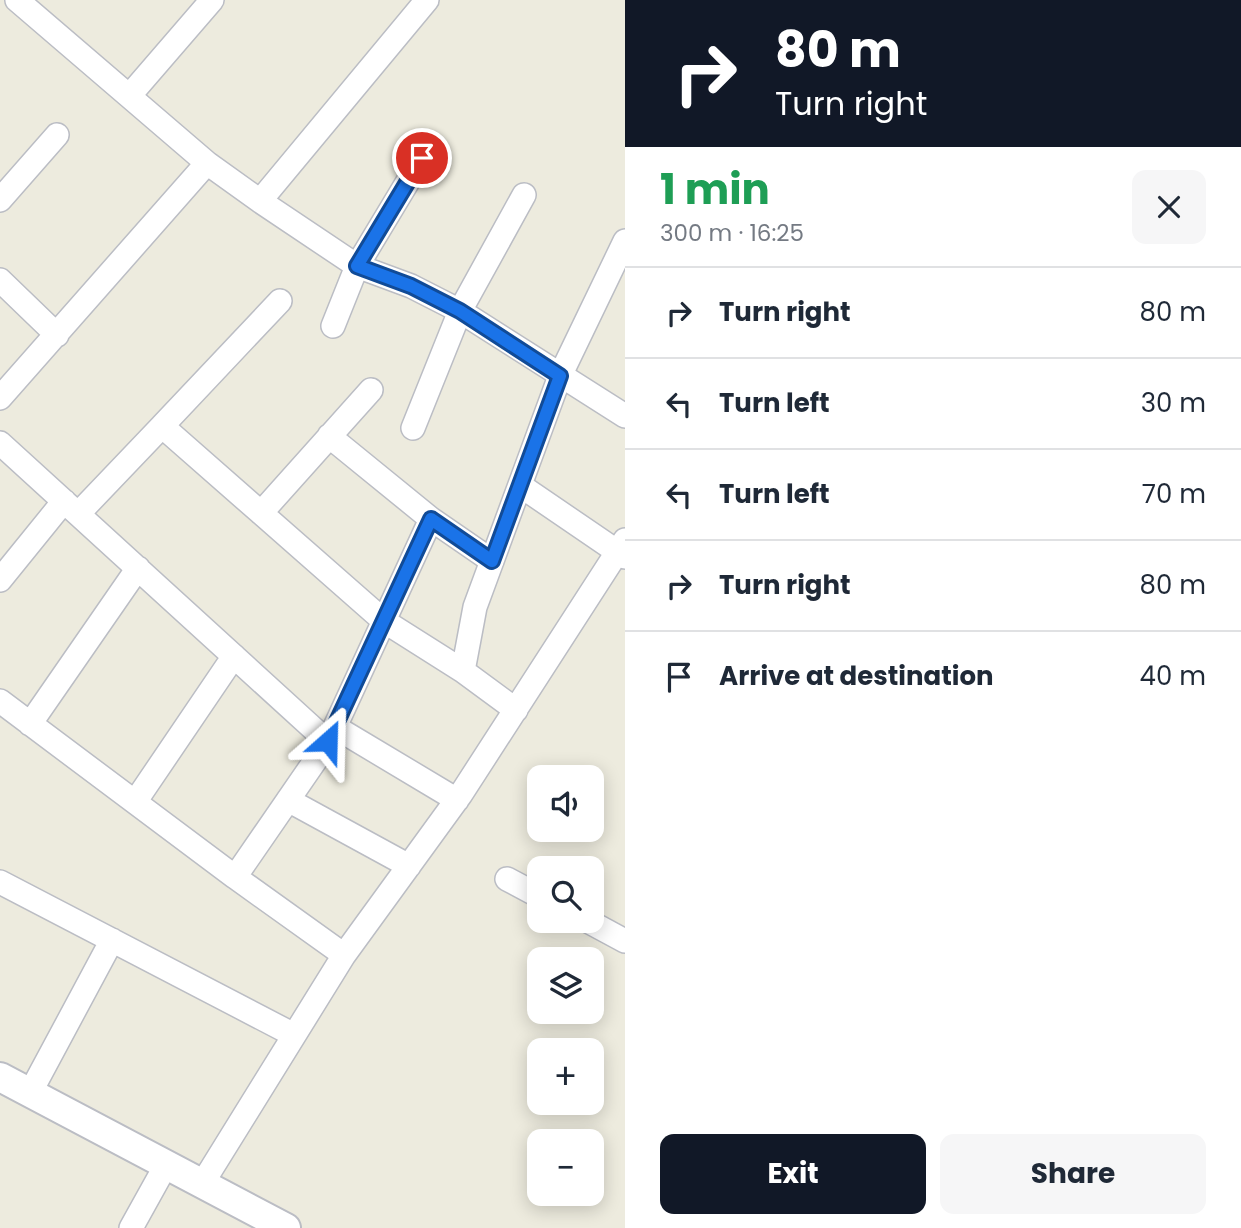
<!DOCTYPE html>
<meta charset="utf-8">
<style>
body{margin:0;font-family:Poppins,sans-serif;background:#f6f6f7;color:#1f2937;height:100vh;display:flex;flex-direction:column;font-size:26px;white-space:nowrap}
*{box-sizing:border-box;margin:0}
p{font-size:23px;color:#747a83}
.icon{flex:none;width:38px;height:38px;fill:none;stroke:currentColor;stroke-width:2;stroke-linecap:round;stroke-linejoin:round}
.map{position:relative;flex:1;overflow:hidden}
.details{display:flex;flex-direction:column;background:#fff;width:616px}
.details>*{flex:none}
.guide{background:#111827;color:#fff;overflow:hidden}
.fabs{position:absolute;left:527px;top:765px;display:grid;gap:14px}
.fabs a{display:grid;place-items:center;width:77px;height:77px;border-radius:14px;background:#fff;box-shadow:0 4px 18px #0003;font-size:35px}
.pin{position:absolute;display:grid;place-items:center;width:60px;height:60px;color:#fff;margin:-30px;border:4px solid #fff;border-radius:50%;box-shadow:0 2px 7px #0007}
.me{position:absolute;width:77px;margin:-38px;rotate:25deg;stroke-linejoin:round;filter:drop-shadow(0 0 5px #0008)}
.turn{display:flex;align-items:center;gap:24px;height:147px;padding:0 35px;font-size:32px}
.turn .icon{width:91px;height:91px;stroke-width:2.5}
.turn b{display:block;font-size:49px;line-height:60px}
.round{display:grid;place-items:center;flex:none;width:74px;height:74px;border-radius:14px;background:#f6f6f7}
.overview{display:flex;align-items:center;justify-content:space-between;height:119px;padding:0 35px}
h1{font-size:42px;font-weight:700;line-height:52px;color:#1e9e55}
.cta{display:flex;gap:14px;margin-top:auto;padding:14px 35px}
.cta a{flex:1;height:80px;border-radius:14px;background:#111827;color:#fff;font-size:28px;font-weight:700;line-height:80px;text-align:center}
.cta a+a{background:#f6f6f7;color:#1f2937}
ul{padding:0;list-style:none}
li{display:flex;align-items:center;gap:21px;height:91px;padding:0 35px;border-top:2px solid #e0e1e3}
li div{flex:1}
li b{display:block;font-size:26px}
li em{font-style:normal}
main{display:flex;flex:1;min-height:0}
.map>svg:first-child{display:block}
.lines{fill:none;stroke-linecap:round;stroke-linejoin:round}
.minor-casing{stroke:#bbbdc4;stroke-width:26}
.tertiary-casing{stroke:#bbbdc4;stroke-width:32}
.minor{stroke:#fff;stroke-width:23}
.tertiary{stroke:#fff;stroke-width:28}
.route-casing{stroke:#114b97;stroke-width:18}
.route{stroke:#1a73e8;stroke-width:12}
</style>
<main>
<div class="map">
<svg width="625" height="1228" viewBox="0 0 625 1228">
<rect width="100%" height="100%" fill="#edebde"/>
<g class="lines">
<defs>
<path id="minor" d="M17,0L207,163L260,201L357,266L411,286L460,311L625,416
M130,95L212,0
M0,200L57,135
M260,201L427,0
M0,280L57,335
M333,326L357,266L422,158
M0,398L207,163
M162,426L280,301
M413,428L460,311L524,195
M329,436L431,519
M0,443L328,742L235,877L344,955
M521,486L625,557
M261,513L371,390
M78,514L162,426L384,621L463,671
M0,580L64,501
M0,701L235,877
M516,710L463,671L475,607L560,376L625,241
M30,724L138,568
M335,727L457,800
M328,742L431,519L492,561
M288,800L409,866
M135,802L234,656
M507,879L539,896
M0,882L294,1035
M586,920L625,941
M30,1093L112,940
M202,1184L344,955L461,794L625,540
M131,1228L166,1165"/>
<path id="tertiary" d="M0,1077L286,1228"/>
</defs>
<!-- minor casing -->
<use href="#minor" class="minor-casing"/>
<!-- tertiary casing -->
<use href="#tertiary" class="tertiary-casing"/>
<!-- minor -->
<use href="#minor" class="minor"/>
<!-- tertiary -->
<use href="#tertiary" class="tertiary"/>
</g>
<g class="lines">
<defs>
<path id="route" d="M328,741L431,519L492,561L560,376L460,311L411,286L357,266L422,158"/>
</defs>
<!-- route casing -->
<use href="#route" class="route-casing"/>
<!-- route -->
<use href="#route" class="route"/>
</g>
</svg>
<div class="fabs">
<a><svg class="icon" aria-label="sound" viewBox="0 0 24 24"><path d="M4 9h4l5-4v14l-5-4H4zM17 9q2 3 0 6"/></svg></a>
<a><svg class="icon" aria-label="search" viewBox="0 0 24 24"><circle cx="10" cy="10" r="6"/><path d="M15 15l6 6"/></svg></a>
<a><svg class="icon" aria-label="layers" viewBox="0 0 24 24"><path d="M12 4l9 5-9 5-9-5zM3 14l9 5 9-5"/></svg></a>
<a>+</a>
<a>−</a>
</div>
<div class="pin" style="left:422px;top:158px;background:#d93025"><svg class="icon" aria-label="arrive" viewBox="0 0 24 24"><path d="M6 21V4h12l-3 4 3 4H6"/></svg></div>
<svg class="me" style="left:328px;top:741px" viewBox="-20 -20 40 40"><path d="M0-17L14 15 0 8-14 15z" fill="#1a73e8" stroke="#fff" stroke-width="4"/></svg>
</div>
<section class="details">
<div class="guide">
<div class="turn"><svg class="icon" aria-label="right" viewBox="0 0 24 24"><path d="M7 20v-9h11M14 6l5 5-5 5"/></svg><div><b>80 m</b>Turn right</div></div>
</div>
<div class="overview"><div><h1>1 min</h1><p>300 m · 16:25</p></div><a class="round"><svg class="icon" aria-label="close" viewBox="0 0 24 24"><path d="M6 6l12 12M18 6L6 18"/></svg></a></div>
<ul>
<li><svg class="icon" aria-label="right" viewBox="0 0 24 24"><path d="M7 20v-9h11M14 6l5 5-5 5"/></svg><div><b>Turn right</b></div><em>80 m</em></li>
<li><svg class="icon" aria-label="left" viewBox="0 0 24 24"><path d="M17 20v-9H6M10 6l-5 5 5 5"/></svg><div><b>Turn left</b></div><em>30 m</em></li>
<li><svg class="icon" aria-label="left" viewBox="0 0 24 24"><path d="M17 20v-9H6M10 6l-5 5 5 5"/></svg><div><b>Turn left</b></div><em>70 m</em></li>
<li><svg class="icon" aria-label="right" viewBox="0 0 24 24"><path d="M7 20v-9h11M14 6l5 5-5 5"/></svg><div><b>Turn right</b></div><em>80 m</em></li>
<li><svg class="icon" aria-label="arrive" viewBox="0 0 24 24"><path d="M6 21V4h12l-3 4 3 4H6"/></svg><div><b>Arrive at destination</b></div><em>40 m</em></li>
</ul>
<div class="cta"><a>Exit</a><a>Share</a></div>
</section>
</main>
